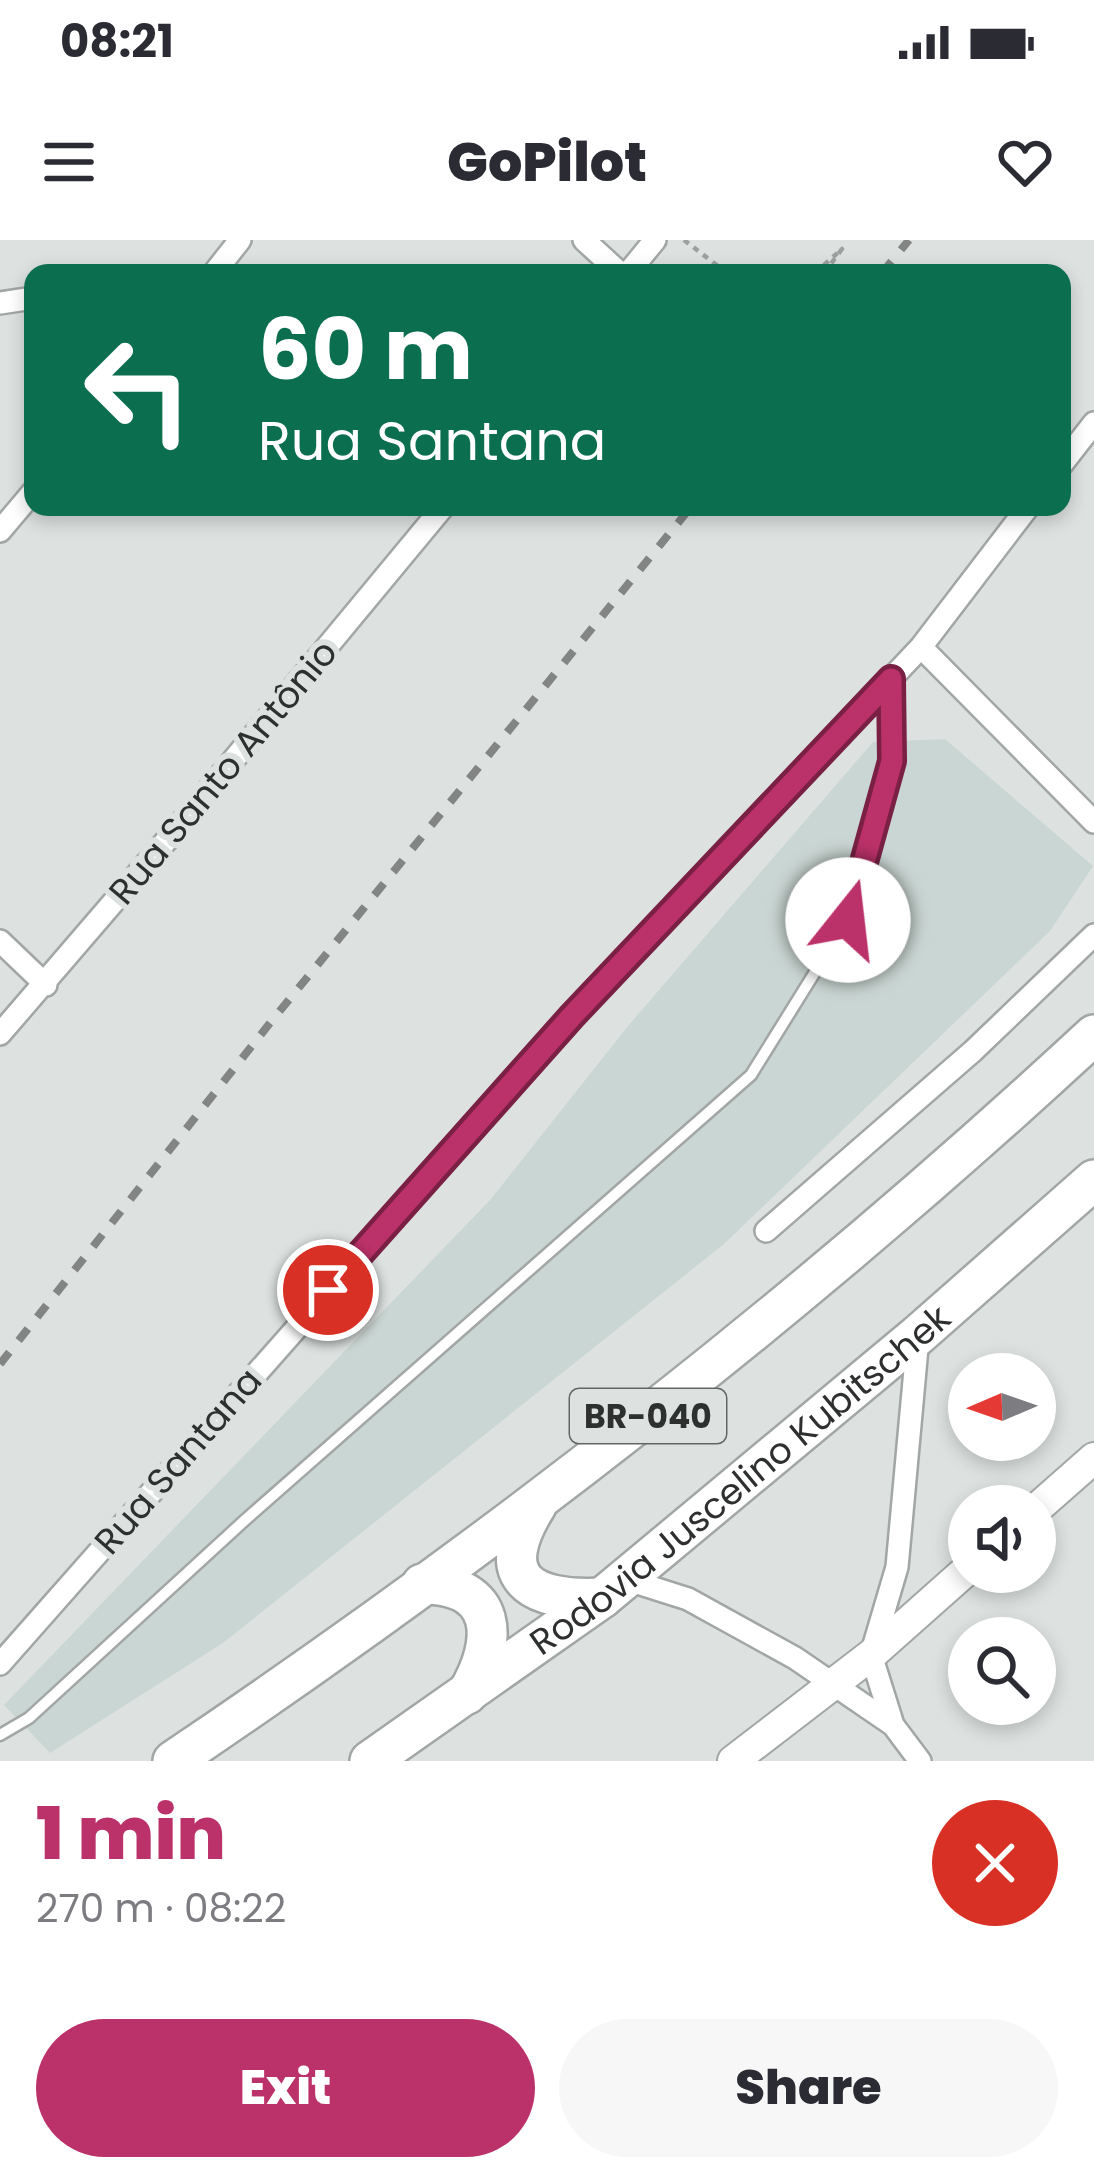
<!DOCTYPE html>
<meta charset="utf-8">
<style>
body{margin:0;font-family:Poppins,sans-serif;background:#f7f7f7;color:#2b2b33;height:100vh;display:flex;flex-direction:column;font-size:45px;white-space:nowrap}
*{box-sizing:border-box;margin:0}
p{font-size:39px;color:#7c7c81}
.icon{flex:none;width:66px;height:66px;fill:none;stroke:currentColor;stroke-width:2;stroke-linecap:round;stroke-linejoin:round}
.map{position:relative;height:1521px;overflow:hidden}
.sheet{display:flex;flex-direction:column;background:#fff;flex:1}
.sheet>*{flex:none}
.banner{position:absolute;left:24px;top:24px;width:1047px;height:252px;border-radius:24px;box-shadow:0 6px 18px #0003;background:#0b6e4f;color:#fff;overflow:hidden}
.needle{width:78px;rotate:268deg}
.fabs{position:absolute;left:948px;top:1113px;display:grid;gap:24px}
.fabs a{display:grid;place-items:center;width:108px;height:108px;border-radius:50%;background:#fff;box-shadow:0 6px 18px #0003;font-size:60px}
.pin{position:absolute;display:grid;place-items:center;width:102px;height:102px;color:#fff;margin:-51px;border:6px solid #fff;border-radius:50%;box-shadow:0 3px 12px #0007}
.me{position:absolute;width:132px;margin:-66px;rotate:16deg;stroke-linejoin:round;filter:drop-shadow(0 0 9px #0008)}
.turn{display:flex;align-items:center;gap:42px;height:252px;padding:0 36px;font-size:54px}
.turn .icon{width:156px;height:156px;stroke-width:2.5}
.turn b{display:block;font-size:84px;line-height:102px}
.round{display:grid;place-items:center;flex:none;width:126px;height:126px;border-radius:63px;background:#f7f7f7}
.head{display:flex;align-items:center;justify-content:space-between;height:204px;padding:0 36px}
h1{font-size:72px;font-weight:800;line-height:90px;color:#bb3169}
.cta{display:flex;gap:24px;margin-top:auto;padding:24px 36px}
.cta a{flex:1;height:138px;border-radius:72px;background:#bb3169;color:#fff;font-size:48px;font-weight:800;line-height:138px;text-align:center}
.cta a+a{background:#f7f7f7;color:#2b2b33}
.status{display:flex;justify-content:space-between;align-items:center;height:84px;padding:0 60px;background:#fff;direction:ltr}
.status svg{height:33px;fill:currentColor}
header{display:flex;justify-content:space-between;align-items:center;height:156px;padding:0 36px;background:#fff;font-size:54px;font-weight:800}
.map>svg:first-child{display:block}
.built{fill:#cad6d3}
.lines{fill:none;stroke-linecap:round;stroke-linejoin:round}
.lane-casing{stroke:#a2a6a5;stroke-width:15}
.street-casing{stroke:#a2a6a5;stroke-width:26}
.secondary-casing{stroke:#a2a6a5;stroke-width:34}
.highway-casing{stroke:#a2a6a5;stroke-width:44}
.path{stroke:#9ca09f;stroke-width:4.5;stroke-dasharray:6 6;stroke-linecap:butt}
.lane{stroke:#fff;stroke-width:10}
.street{stroke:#fff;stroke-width:21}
.secondary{stroke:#fff;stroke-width:30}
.highway{stroke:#fff;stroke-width:39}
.rail{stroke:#828584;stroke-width:8;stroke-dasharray:15 15;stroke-linecap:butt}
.route-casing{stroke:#7a2044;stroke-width:30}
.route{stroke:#bb3169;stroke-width:21}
.labels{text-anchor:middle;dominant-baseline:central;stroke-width:12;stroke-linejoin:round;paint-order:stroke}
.shield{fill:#dde2e0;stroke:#626564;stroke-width:3}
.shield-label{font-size:33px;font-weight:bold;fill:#2e302f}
.street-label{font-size:36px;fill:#2e302f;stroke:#dde2e0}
</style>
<div class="status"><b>08:21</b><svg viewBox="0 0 49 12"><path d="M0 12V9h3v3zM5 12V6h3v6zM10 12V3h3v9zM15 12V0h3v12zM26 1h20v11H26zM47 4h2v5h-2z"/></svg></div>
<header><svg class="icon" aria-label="menu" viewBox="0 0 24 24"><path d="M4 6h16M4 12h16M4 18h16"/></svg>GoPilot<svg class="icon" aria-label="heart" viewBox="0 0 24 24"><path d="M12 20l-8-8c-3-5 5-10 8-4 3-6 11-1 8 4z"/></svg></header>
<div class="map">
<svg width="1094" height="1521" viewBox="0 0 1094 1521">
<rect width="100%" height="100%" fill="#dde2e0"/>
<!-- built -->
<path class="built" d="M945,499L1093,626L1050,691L724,1004L223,1403L50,1513L4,1465L491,959L628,786L873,502Z"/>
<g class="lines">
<defs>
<path id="lane" d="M0,1495L29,1478L245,1280L751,835L848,679L892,521L891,442"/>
<path id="street" d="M584,0L620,33
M214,33L240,0
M628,33L655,0
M0,63L33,58
M1062,224L1094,183
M0,291L33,252
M921,407L1094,582
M0,701L46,745
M0,794L172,594L443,267
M766,991L973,811L1094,695
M625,1339L688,1359L795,1418L893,1485L920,1521
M0,1424L572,776L921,407L1028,267
M893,1485L871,1415L897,1327L918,1097"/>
<path id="secondary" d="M1035,1270L1094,1218
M733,1521L871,1415L969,1328"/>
<g id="highway">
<path d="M536,1266C491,1338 529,1362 602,1358"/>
<path d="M422,1344C499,1344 499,1401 467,1454"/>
<path d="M173,1521C498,1302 807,1061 1094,795"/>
<path id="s1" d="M370,1521L602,1358L918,1095L1094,940"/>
</g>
</defs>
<!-- lane casing -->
<use href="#lane" class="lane-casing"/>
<!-- street casing -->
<use href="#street" class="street-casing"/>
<!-- secondary casing -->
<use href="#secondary" class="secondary-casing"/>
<!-- highway casing -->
<use href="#highway" class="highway-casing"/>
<!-- path -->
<path class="path" d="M684,0L727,33
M815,33L842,9L824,33"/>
<!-- lane -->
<use href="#lane" class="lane"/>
<!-- street -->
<use href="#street" class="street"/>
<!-- secondary -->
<use href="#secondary" class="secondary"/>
<!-- highway -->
<use href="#highway" class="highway"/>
<!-- rail -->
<path class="rail" d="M882,33L909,0
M0,1124L270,783L691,267"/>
</g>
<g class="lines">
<defs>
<path id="route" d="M328,1050L572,776L891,439L892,521L848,680"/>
</defs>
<!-- route casing -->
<use href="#route" class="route-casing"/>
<!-- route -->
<use href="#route" class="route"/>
</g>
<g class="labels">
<!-- shield labels -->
<rect class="shield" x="570" y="1149" width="156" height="54" rx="9"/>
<g class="shield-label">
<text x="648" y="1176">BR-040</text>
</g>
<!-- street labels -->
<g class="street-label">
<text transform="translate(223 532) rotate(-50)">Rua Santo Antônio</text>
<text transform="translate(178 1221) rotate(-49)">Rua Santana</text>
<text stroke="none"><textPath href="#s1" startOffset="465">Rodovia Juscelino Kubitschek</textPath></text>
</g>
</g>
</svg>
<div class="fabs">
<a><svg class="needle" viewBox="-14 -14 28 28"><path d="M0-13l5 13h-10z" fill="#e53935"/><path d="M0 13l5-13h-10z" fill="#7c7c81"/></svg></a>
<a><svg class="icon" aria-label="sound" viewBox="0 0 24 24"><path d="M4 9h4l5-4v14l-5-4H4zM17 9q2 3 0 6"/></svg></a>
<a><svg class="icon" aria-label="search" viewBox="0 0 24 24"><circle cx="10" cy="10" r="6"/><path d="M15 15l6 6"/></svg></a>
</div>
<div class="pin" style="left:328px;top:1050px;background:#d93025"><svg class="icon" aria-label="arrive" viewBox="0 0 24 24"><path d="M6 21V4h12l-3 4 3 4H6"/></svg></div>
<svg class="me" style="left:848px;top:680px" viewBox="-20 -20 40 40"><circle r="19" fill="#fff"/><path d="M0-13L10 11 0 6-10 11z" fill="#bb3169"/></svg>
<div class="banner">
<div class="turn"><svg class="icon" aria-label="left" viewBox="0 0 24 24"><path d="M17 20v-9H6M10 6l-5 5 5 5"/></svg><div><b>60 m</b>Rua Santana</div></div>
</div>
</div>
<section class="sheet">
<div class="head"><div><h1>1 min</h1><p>270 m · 08:22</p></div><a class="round" style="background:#d93025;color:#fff"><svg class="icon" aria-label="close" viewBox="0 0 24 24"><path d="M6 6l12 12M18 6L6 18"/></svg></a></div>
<div class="cta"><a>Exit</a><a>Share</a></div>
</section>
